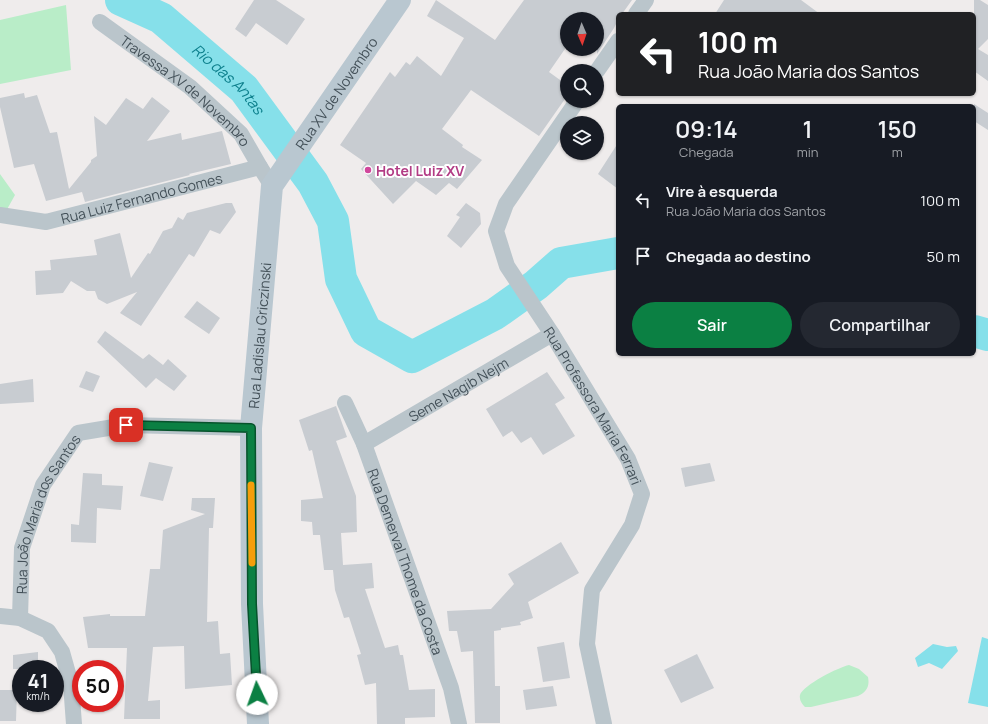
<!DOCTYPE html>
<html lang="pt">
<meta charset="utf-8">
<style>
body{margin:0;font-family:Manrope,sans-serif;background:#242831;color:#f1f3f6;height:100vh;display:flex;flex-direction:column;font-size:15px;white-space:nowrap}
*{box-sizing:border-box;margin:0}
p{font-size:13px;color:#9ea1a6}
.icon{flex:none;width:22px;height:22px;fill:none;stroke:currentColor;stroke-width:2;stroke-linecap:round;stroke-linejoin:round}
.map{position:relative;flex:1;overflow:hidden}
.side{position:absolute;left:616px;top:104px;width:360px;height:252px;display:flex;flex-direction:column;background:#171b24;border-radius:6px;box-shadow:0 1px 3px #0004}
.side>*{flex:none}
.top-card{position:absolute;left:616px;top:12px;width:360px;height:84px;border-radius:6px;box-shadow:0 1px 3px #0004;background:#202124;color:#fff;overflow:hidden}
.needle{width:26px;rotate:178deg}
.controls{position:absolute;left:560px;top:12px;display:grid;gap:8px}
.controls a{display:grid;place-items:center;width:44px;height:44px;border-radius:50%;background:#171b24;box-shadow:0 1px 3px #0004;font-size:20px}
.speed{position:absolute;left:12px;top:660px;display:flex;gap:8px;font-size:20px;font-weight:700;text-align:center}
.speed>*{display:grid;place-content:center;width:52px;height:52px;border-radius:50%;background:#171b24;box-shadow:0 1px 3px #0004;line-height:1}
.speed small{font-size:10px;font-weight:400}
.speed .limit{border:6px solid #d22;background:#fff;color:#111}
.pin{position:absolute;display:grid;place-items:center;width:34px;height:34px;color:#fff;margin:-17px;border-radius:8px;box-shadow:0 2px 6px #0006}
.me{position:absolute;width:44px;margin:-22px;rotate:357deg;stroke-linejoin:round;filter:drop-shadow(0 0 3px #0008)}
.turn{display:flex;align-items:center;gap:14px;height:84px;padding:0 16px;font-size:18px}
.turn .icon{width:52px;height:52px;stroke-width:2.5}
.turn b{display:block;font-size:28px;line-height:34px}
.eta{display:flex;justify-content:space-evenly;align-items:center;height:68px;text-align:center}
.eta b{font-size:24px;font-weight:600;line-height:28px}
.cta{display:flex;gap:8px;margin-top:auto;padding:8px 16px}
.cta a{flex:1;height:46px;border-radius:24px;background:#0b8043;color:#fff;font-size:16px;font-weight:600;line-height:46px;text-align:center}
.cta a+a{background:#242831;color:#f1f3f6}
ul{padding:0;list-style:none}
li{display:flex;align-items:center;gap:12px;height:56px;padding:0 16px}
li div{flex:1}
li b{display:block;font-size:15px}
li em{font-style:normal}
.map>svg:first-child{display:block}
.green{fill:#b9edc8}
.water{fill:#86e0ea}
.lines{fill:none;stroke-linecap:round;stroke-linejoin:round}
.river{stroke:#86e0ea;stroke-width:32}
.building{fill:#c8ccd1}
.street{stroke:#bac5cb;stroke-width:16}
.secondary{stroke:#b9c7d0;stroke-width:22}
.route-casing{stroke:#07532c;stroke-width:10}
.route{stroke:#0b8043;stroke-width:7}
.slow{stroke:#f59e0b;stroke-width:7}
.hotel-dot{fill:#d1479c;stroke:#fff;stroke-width:1.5}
.labels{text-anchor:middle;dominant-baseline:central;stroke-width:4;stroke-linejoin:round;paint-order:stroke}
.street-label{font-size:14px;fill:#445159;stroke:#fff}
.hotel-label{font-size:14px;font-weight:bold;fill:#b23c85;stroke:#fff;text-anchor:start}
.water-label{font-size:15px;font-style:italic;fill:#0e808d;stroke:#fff}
</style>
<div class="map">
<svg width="988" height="724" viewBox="0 0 988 724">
<rect width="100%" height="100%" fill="#efecec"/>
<!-- green -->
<path class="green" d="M66,5L71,70L0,84V20Z
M0,174L15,195L0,222Z
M849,665L859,669L868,677C870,687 866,692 858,696L811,707H805C802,704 799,700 800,695C803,685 839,667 849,665Z"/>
<!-- water -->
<path class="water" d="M982,637L988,639V707L968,703Z
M933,644L947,647L956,646L958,651L942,669L929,663L918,667L915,658Z"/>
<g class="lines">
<!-- river -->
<g class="river">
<path id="s1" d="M121,0L161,18L244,89L313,183L333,221L341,279L366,331L412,357L495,314L536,285L561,263L618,253"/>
<path d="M974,331L988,335"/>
</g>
</g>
<!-- building -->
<path class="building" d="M254,0H276L305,19L287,45L256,23L246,37L235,29Z
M436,0L495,40L524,0H632L622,14H618V20L614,28L597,54V19H567V46L549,72L567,85V96L539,136L471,90L442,129L463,145L462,147L482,160L457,189L449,183L436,195L416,181L393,204L361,169L366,163L340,145L390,72L395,77L406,62L410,65L417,56L441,76L464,38L427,16Z
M724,0H801L820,14H715Z
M974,0H980L988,5V39L978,49L988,55V81L974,71Z
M24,93L25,98L37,95L50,133L57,132L69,189L91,162V160L97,156L94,116L106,125L126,98L143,109L152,97L170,111L147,141L181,133L182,140L222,131L231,164L189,174L190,175L85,202L82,192L46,201L34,164L14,168L0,107V98Z
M974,104L988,113V130L974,121Z
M618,143V189L598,174Z
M226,203H232L236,212L220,234L210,230L194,257L189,254L141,326L120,313L137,292L107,304L98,299L95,291H87L71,281L63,293L36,295L35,271L51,270L50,260L97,255L94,240L120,233L131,278L148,253L150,254L163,231L172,228L178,217L183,220L187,213Z
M466,203L480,213L481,224L461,248L447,236L460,217L456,215Z
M197,301L220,318L209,334L184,317Z
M105,331L143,359L149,354L163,365L168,359L187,376L174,391L156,378L146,388L97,342Z
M86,371L100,376L93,392L79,387Z
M547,372L565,398L555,404L575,436L543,455L531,437L521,443L512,431L503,437L486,409Z
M33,379L34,402L0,404V384Z
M336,406L347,437L336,441L356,496L357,532L341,533L343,565L372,563L374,588L365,589L385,648L398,645L400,655H403L409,690L435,689V717L405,718V724H377L376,683L365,685L357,655L361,654L349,617L344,618L335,590L333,570H324L320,535H313L312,522L301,521V500L323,498L312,450L309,451L299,420Z
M149,462L173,467L163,501L140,496Z
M710,463L715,481L685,487L681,468Z
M83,473L102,474V485L123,486L121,510L97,508L96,543L71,542V524L79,525Z
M192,498H215L213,528H209L207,622L218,621L220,654L230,653L232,685L185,689L184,646L153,647L148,701L160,700V719H124L127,648H88L83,617L110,614V616H145L150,569H160L163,530L205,514L191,510Z
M561,542L579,573L528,602L533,618L520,622L521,625L501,628V630L494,631L495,686H500V723H475L473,651L461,652L457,631H449L447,611L491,609L514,584L508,574Z
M564,642L570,678L543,682L537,647Z
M38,652V669H13V655Z
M697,654L714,688L681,703L664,670Z
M553,686L557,706L526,710L523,690Z
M0,690H17L16,721H0Z"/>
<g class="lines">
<!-- street -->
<g class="street">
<path d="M636,14L646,0"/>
<path id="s2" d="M100,22L190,87L241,134L260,167"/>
<path d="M597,71L618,41"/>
<path id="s3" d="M577,101L506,204L496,231L507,266L552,334L628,459L642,494L632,525L592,590L587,644L604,724"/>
<path id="s4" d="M0,215L46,222L260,167L272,186"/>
<path id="s5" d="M345,403L364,444L451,688L459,724"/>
<path id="s6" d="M364,444L552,334"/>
<path d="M0,616L20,618L48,631L62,652L71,684L74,724"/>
<path id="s7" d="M20,618L22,548L43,485L78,433L126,425L251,428"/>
</g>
<!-- secondary -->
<path class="secondary" id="s8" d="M258,724L252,604L251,428L272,186L400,0"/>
</g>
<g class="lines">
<defs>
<path id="route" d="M126,425L251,428L252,604L257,694"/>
</defs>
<!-- route casing -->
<use href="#route" class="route-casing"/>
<!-- route -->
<use href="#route" class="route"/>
<!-- slow -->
<path class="slow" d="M251,485L252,563"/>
</g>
<!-- markers -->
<circle class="hotel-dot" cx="368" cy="170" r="4"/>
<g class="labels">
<!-- street labels -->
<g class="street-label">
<text stroke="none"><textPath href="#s2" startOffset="110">Travessa XV de Novembro</textPath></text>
<text stroke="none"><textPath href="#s8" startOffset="652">Rua XV de Novembro</textPath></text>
<text stroke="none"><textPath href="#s4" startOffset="145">Rua Luiz Fernando Gomes</textPath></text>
<text stroke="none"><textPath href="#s8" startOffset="389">Rua Ladislau Griczinski</textPath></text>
<text stroke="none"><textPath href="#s6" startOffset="109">Seme Nagib Nejm</textPath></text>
<text stroke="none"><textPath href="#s3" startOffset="355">Rua Professora Maria Ferrari</textPath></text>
<text stroke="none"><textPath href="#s7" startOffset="110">Rua João Maria dos Santos</textPath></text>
<text stroke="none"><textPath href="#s5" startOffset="170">Rua Demerval Thome da Costa</textPath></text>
</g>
<!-- hotel labels -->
<g class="hotel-label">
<text x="376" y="170">Hotel Luiz XV</text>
</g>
<!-- water labels -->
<g class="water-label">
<text stroke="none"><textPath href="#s1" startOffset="135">Rio das Antas</textPath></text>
</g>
</g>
</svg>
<div class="controls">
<a><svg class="needle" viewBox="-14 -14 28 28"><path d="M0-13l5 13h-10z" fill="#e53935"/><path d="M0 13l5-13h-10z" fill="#9ea1a6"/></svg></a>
<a><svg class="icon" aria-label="search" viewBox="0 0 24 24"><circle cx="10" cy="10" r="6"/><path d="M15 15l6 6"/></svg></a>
<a><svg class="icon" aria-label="layers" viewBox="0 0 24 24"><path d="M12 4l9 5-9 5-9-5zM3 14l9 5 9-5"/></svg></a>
</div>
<div class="speed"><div>41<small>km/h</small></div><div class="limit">50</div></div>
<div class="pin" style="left:126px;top:425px;background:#d93025"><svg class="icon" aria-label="arrive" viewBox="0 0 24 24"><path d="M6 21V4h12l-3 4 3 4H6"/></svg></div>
<svg class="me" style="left:257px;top:694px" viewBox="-20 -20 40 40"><circle r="19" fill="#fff"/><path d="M0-13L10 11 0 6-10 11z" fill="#0b8043"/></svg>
<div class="top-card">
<div class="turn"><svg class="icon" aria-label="left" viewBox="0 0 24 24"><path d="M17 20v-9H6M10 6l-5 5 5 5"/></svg><div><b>100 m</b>Rua João Maria dos Santos</div></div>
</div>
<section class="side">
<div class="eta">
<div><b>09:14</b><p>Chegada</p></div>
<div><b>1</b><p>min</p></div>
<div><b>150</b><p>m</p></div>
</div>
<ul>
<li><svg class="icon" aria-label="left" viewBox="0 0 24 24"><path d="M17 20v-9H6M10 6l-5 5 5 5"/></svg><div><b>Vire à esquerda</b><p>Rua João Maria dos Santos</p></div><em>100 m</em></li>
<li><svg class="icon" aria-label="arrive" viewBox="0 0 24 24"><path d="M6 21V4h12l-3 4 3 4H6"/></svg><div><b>Chegada ao destino</b></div><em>50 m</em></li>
</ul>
<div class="cta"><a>Sair</a><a>Compartilhar</a></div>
</section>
</div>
